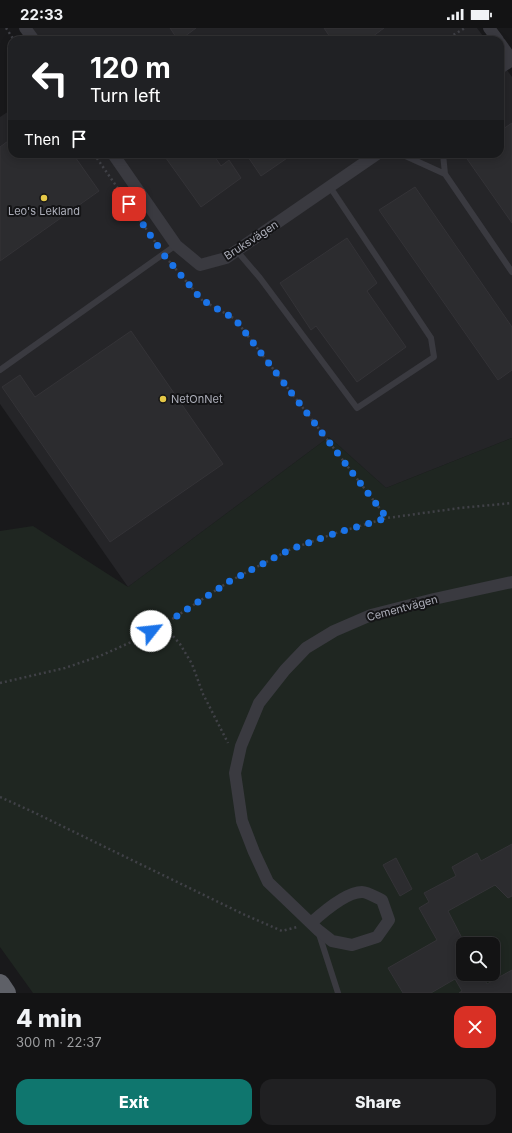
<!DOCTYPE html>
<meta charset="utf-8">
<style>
body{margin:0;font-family:Inter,sans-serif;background:#202022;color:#f1f3f6;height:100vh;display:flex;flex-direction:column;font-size:15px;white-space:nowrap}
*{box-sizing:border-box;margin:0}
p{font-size:13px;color:#9d9ea0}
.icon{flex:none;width:22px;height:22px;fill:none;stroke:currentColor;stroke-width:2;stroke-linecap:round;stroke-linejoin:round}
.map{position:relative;height:965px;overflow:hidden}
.details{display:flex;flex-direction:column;background:#131314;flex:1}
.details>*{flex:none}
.guide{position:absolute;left:8px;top:8px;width:496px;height:122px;border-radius:12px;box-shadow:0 2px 10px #0003,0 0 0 1px #323234;background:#202124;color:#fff;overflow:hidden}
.tools{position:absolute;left:456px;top:909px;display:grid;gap:8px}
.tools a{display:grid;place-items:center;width:44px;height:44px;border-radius:8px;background:#131314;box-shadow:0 2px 10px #0003,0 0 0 1px #323234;font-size:20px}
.pin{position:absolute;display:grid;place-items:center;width:34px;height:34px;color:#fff;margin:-17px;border-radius:8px;box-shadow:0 2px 6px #0006}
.me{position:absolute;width:44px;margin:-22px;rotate:61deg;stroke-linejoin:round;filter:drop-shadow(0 0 3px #0008)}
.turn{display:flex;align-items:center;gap:14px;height:84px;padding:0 16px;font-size:18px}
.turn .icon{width:52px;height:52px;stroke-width:2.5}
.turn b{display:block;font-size:28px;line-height:34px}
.then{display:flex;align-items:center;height:38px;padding:0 16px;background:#0003;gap:8px;font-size:15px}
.round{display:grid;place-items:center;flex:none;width:42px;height:42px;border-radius:12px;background:#202022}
.headline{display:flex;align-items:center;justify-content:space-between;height:68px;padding:0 16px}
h1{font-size:24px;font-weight:800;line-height:30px}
.button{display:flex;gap:8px;margin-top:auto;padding:8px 16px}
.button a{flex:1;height:46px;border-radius:12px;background:#0f766e;color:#fff;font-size:16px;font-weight:800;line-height:46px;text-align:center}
.button a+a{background:#202022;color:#f1f3f6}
.status{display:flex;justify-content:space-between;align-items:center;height:28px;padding:0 20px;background:#131314;direction:ltr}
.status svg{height:11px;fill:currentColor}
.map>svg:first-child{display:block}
.built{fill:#252528}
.green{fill:#1f2621;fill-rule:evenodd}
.building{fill:#2c2c2f;stroke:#343337}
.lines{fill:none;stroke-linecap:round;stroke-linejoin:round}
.path{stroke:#404147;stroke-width:2.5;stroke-dasharray:2 3;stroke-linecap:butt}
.service{stroke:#3a3a40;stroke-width:6}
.minor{stroke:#3a3a40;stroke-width:12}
.trunk{stroke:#5e6067;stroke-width:20}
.route{stroke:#1a73e8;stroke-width:7;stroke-dasharray:0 12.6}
.poi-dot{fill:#e5c847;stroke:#141416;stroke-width:1.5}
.labels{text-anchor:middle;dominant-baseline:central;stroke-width:4;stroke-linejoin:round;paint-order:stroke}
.poi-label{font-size:11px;fill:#acaeb9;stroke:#141416}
.street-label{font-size:11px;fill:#acaeb9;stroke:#141416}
</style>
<div class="status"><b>22:33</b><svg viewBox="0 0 49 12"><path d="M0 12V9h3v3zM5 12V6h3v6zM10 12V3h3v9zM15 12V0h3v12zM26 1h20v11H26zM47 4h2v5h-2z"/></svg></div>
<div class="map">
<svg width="512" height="965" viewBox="0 0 512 965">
<rect width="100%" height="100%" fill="#19191b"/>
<!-- built -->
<path class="built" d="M25,0H477L486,12H34Z
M500,32L512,49V410L386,460L329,409L128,559L0,376V89L12,81V126H500Z"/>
<!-- green -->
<path class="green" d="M329,409L386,460L512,410V965H33L0,919V503L33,498L128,559ZM463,916H493V946H463Z"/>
<!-- building -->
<path class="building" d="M170,0H196L180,12H178Z
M324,0H384L368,12H332Z
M512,95V195L465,128L468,126H500V103Z
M12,110V126H73L99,163L0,233V119Z
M163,126H213L221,138L229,132L241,150L201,179Z
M246,126H293L261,148Z
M415,159L512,299V342L498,352L379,182Z
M347,210L377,255L367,263L406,319L357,354L316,298L311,302L280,255Z
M131,303L223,436L110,514L2,359L20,347L35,369Z
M512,816V868L508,870L495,857L448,883L465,916H463V946H482L487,956L512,942V965H459L462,963L455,951L431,965H403L388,940L437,912L419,880L429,874L424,865L456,848L452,839L477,825L481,833Z
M396,830L412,861L400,868L383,837Z"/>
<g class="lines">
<!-- path -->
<path class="path" d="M6,0L14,12
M445,12L465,0
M94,126L158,218
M169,233L202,272L235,291L387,490
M163,597L180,616L192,636L203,666L228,715
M0,655L65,640L100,628L129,615L163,597L230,553L291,521L336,505L387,490L460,480L512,475
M0,769L31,783L245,887L282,903L297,899"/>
<!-- service -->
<path class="service" d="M401,126L445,146L443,126
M445,146L512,244
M237,223L260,250L357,380L434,329L431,310L330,159
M0,342L176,217
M319,906L338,965"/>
<!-- minor -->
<path class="minor" d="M25,0L34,12
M489,0L498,12
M500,15L512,32
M500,40L512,32
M113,126L176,217L200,237L226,230L377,126
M311,895C322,885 346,864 362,864C368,864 377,870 382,872L389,892L377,909L352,917L332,913L318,902L268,854L254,824L242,793L235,745L241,718L259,675L285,642L306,620L334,603L371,587L434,571L512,554"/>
<!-- trunk -->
<path class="trunk" d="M0,956L6,965"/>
</g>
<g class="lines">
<!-- route -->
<path class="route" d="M129,176L164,227L202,272L235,291L387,490L336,505L291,521L230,553L163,597L151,603"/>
</g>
<!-- markers -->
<g class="poi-dot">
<circle cx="44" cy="170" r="4"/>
<circle cx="163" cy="371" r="4"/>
</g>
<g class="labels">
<!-- poi labels -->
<g class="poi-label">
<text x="44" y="183">Leo's Lekland</text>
<text x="171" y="371" text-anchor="start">NetOnNet</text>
</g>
<!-- street labels -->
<g class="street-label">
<text transform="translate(251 212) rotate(-33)">Bruksvägen</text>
<text transform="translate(402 580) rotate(-15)">Cementvägen</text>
</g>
</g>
</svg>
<div class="tools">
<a><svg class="icon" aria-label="search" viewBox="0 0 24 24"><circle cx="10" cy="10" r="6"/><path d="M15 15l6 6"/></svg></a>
</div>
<div class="pin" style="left:129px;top:176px;background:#d93025"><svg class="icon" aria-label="arrive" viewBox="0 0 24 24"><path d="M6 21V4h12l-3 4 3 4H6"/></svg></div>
<svg class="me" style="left:151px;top:603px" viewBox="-20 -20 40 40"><circle r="19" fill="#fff"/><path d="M0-13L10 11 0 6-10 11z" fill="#1a73e8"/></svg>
<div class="guide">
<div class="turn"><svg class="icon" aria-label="left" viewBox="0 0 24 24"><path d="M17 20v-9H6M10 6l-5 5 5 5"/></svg><div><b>120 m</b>Turn left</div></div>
<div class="then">Then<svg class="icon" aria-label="arrive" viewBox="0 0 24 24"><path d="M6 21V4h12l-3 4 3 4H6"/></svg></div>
</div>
</div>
<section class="details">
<div class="headline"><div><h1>4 min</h1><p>300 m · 22:37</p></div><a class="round" style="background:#d93025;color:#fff"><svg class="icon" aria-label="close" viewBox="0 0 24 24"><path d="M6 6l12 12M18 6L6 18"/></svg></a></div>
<div class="button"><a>Exit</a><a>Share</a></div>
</section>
